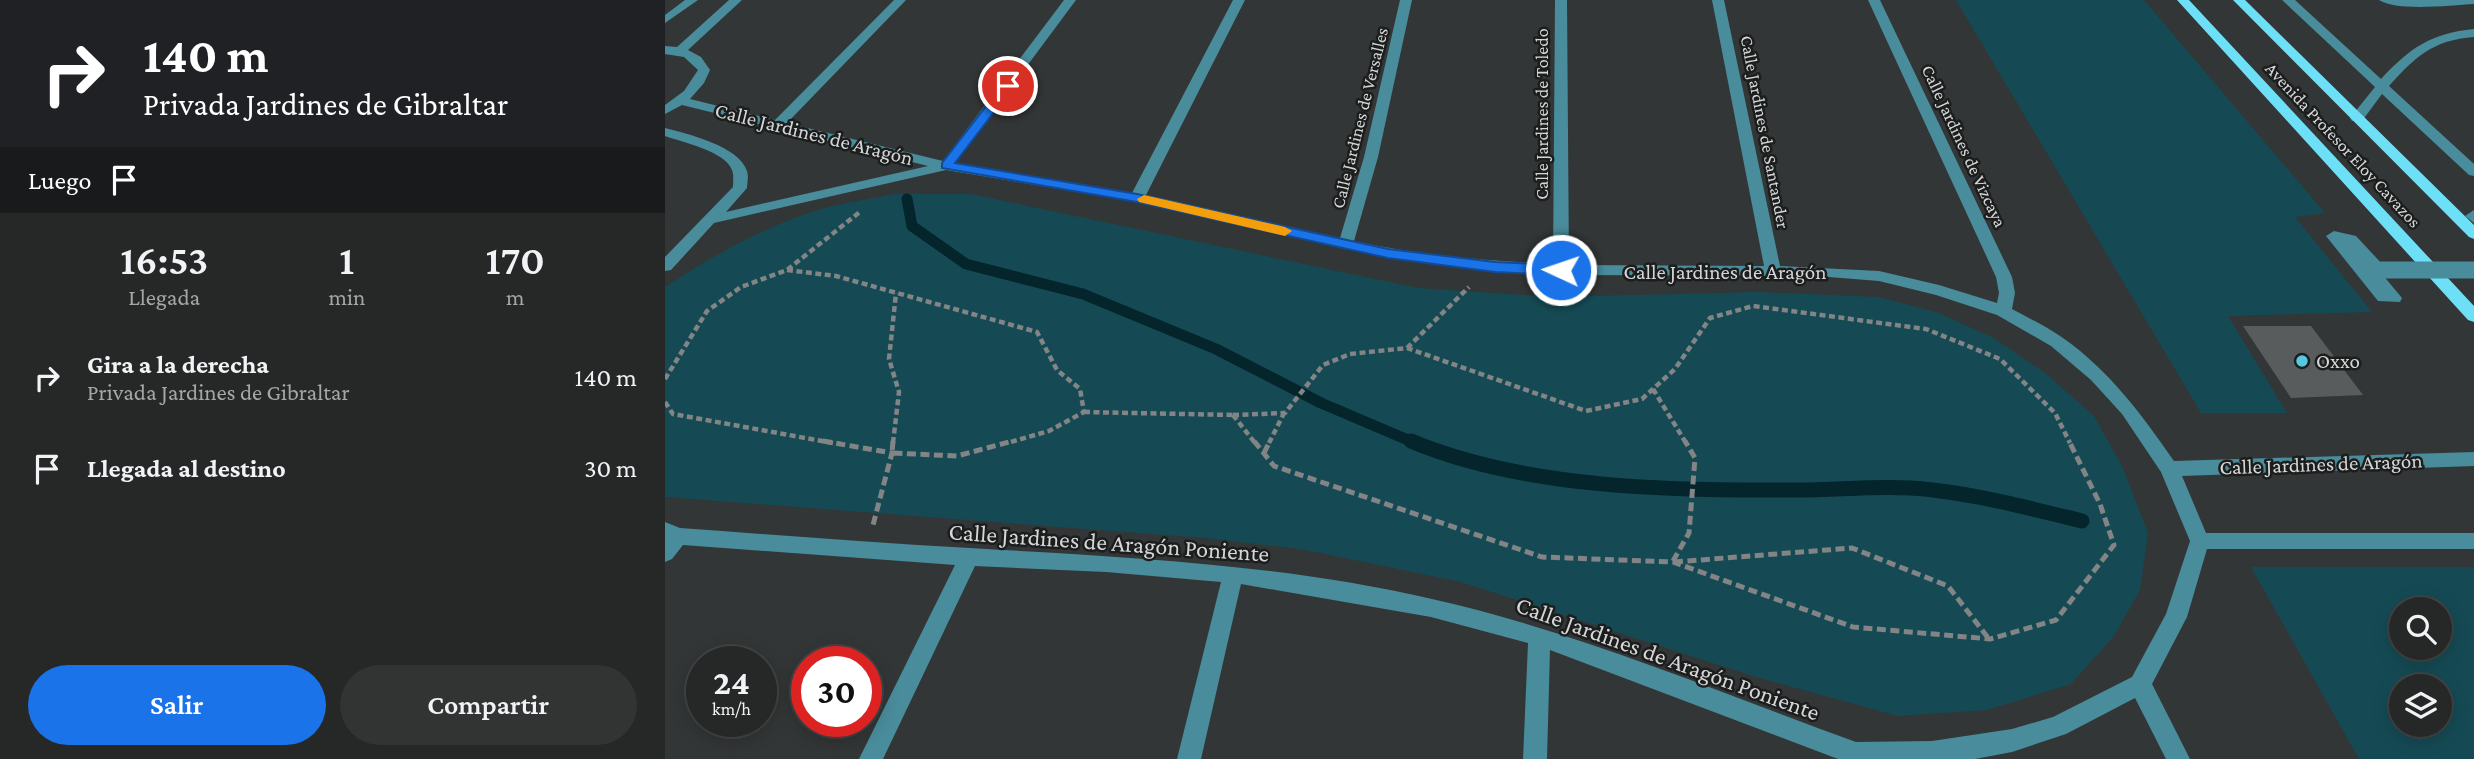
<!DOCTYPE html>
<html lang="es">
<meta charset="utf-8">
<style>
body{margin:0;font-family:"Crimson Pro",serif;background:#323434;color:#f1f3f6;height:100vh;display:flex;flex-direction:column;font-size:26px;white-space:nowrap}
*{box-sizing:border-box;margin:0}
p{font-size:23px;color:#a4a6a8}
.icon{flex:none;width:38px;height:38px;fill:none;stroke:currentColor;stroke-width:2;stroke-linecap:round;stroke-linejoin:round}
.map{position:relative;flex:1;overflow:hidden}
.details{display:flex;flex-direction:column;background:#262828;width:665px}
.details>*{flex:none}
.guide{background:#202124;color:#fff;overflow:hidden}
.tools{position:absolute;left:1724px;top:597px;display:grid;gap:14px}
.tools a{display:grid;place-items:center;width:63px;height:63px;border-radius:50%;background:#262828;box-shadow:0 4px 18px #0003,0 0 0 2px #424445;font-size:35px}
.speed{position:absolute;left:21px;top:646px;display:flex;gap:14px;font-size:35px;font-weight:700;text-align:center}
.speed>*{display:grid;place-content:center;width:91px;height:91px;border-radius:50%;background:#262828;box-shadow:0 4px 18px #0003,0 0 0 2px #424445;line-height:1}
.speed small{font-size:18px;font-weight:400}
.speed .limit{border:10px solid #d22;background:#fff;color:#111}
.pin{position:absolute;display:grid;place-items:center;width:60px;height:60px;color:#fff;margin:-30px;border:4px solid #fff;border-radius:50%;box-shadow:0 2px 7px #0007}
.me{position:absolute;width:77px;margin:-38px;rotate:273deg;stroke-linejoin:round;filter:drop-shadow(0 0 5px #0008)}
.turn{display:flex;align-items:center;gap:24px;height:147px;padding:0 28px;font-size:32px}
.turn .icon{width:91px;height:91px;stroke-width:2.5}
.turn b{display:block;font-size:49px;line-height:60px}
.then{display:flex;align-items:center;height:66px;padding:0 28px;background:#0003;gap:14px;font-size:26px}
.eta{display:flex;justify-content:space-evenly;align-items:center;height:119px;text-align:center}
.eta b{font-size:42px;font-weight:600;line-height:49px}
.cta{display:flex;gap:14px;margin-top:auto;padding:14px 28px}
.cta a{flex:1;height:80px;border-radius:42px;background:#1a73e8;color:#fff;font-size:28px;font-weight:600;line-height:80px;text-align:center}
.cta a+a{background:#323434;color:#f1f3f6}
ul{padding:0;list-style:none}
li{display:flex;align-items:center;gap:21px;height:91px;padding:0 28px}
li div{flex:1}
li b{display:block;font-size:26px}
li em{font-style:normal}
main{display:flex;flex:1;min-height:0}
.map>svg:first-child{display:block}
.green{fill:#154a54;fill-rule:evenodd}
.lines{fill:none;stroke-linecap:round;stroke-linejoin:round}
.stream-far1{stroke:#03252b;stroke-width:11}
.stream{stroke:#03252b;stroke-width:15}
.building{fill:#595c5d}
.path-far1{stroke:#828485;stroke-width:4.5;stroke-dasharray:6 3.5;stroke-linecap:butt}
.path{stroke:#828485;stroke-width:5;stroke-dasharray:9 4.5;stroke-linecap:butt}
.minor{fill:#498c9b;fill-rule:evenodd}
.major{fill:#6ddff7;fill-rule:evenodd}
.minor-bridge{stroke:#498c9b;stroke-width:17}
.route{fill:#1a73e8;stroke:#114b97;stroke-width:2}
.slow{fill:#f59e0b}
.poi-dot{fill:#56c9e1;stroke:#1c1d1d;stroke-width:2.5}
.labels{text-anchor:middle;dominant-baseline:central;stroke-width:5;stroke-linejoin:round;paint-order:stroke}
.far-street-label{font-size:18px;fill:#d5d6d7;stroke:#1c1d1d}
.street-label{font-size:21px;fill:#d5d6d7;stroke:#1c1d1d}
.poi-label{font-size:21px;fill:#d5d6d7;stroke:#1c1d1d;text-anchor:start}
.near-street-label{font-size:24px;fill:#d5d6d7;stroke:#1c1d1d}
</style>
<main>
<section class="details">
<div class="guide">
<div class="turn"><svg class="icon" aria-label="right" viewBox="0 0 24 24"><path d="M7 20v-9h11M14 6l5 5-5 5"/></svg><div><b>140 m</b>Privada Jardines de Gibraltar</div></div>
<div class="then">Luego<svg class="icon" aria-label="arrive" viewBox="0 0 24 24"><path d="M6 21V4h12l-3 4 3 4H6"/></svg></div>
</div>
<div class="eta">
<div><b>16:53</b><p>Llegada</p></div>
<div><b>1</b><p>min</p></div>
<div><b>170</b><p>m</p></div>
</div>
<ul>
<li><svg class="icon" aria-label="right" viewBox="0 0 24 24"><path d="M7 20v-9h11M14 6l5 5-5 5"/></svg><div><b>Gira a la derecha</b><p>Privada Jardines de Gibraltar</p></div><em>140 m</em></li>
<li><svg class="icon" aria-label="arrive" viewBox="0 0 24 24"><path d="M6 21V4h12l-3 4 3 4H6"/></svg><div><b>Llegada al destino</b></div><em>30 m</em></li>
</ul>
<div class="cta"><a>Salir</a><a>Compartir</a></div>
</section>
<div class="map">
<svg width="1809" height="759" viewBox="0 0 1809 759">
<rect width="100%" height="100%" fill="#333636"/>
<!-- green -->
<path class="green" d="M1291,0H1479L1660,213L1630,217L1707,312L1563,316L1622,413H1536Z
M229,194H306L753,288L887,297L1092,292L1213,297L1271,312L1329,338L1380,373L1429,416L1458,468L1483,533L1475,590L1449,636L1406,684L1322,710L1233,716L1088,676L796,582L636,549L540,538L0,497V287C51,254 101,225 160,208C182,202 206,199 229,194Z
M1586,567H1809V759H1694ZM1774,609V648H1736V609ZM1736,686H1774V724H1736Z"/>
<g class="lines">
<!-- stream-far1 -->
<path class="stream-far1" d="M242,199L247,226L301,264L418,294L551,349L656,403L750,443"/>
<!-- stream -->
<path class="stream" d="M746,441C860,489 1011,491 1133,490C1170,490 1208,486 1245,488C1299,491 1364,508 1417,521"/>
</g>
<!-- building -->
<path class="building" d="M1578,326H1646L1698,395L1626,398Z"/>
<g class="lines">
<!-- path-far1 -->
<path class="path-far1" d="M122,270L171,276L372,332L392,370L415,389L419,412L384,431L342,443
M742,348L804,287
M0,379L42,311L76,287L122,270L196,211
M988,389L1021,443
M0,402L8,414L168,443
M419,412L568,415
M568,415L620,413L658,365L685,354L742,348L921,411L977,399L1010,369L1045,318L1088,306L1261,329L1335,359L1390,413L1405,443
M568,415L590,443
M228,443L234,392L224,359L231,293
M604,443L619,413"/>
<!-- path -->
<path class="path" d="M158,441L227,453L208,525
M228,441L227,453L292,456L348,441
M589,441L609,466L877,557L1008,562L1188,627L1325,639L1391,620L1449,545L1435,504L1404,441
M599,453L605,441
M1008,561L1024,533L1030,458L1020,441
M1009,562L1187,548L1283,586L1324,639"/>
<!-- minor -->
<path class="minor" d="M20,0H33L0,23V15Z
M64,0H77L23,50L36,57L45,70L39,83L25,99L110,120L229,0H241L122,123L278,161L399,0H411L290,163L467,193L568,0H580L481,195L675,238L699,157L735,0H747L713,157L689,241C754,255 821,261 888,264L890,0H902L904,265L1099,266L1047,0H1059L1115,266L1214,271L1274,285L1332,303L1334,293L1331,277L1203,0H1215L1347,277L1350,293L1347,309C1364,318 1382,327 1398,338C1445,371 1477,415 1509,461L1809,452V466L1517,476L1541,533H1809V549H1542L1522,617L1487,684L1525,759H1501L1470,698L1401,734L1347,752L1310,759H1173L885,650L882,759H858L863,643L766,617L576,584L536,759H512L556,582L441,572L310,566L218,759H194L290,565L18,545L7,559L0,562V522L15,528C112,535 208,543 305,548C460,557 615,564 767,599C913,632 1051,691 1191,742L1267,741L1347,729L1388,717L1467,677L1501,614L1525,541L1496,472L1457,414L1426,380L1386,346L1332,315L1271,295L1214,281L1151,276L896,275L830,272L723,258L472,202L281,170L49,223L6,270L0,271V257L68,187C68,181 69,175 67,170C60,151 17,142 0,136V128C23,134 74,146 82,171C84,176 82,183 82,188L61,212L263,166L17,105L0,114V105L19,91L33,70L19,57L0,54V46L12,47Z
M1617,0H1630L1716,79C1745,48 1766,33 1809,29V37C1768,40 1750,57 1724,86L1809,164V176L1804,175L1717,94L1697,121H1687L1685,118L1710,87Z
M1714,0H1809V4C1787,5 1732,12 1714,0Z
M1809,210V223L1800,216Z
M1669,231L1691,236L1719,266L1721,270L1717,274L1737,298L1735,302L1713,301L1661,236Z"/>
<!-- major -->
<path class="major" d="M1512,0H1524L1809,306V322L1803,320Z
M1568,0H1580L1809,225V239L1804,237Z"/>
<!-- minor-bridge -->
<path class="minor-bridge" d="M1713,270H1809"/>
</g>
<!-- route -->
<path class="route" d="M343,82L349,86L290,163L472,194L723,249L830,262L896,265L903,270L896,275L830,272L723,258L472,202L277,168V163L339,83Z"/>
<!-- slow -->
<path class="slow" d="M479,195L620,227L627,231L620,236L474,202L472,199Z"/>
<!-- markers -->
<circle class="poi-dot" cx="1637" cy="361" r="7"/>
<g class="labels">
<!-- far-street labels -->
<g class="far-street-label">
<text transform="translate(877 114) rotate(-90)">Calle Jardines de Toledo</text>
<text transform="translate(695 118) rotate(-76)">Calle Jardines de Versalles</text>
<text transform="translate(1100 132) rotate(79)">Calle Jardines de Santander</text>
<text transform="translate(1678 145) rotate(47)">Avenida Profesor Eloy Cavazos</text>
<text transform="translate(1299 146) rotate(65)">Calle Jardines de Vizcaya</text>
</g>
<!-- street labels -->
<g class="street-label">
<text transform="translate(149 134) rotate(14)">Calle Jardines de Aragón</text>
<text x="1060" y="272">Calle Jardines de Aragón</text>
<text transform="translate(1656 464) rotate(-2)">Calle Jardines de Aragón</text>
</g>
<!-- poi labels -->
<g class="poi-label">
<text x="1651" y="361">Oxxo</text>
</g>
<!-- near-street labels -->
<g class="near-street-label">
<text transform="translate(444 542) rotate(4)">Calle Jardines de Aragón Poniente</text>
<text transform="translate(1003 658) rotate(20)">Calle Jardines de Aragón Poniente</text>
</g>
</g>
</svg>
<div class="tools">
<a><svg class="icon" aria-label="search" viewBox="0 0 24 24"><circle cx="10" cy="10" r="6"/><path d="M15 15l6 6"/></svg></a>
<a><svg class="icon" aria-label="layers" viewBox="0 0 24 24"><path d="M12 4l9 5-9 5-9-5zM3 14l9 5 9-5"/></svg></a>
</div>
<div class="speed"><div>24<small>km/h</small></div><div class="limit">30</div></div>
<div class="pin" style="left:343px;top:86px;background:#d93025"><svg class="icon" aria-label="arrive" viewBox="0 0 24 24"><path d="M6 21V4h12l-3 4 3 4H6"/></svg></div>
<svg class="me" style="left:896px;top:270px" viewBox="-20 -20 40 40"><circle r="17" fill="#1a73e8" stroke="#fff" stroke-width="3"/><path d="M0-11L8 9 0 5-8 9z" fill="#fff"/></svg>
</div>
</main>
